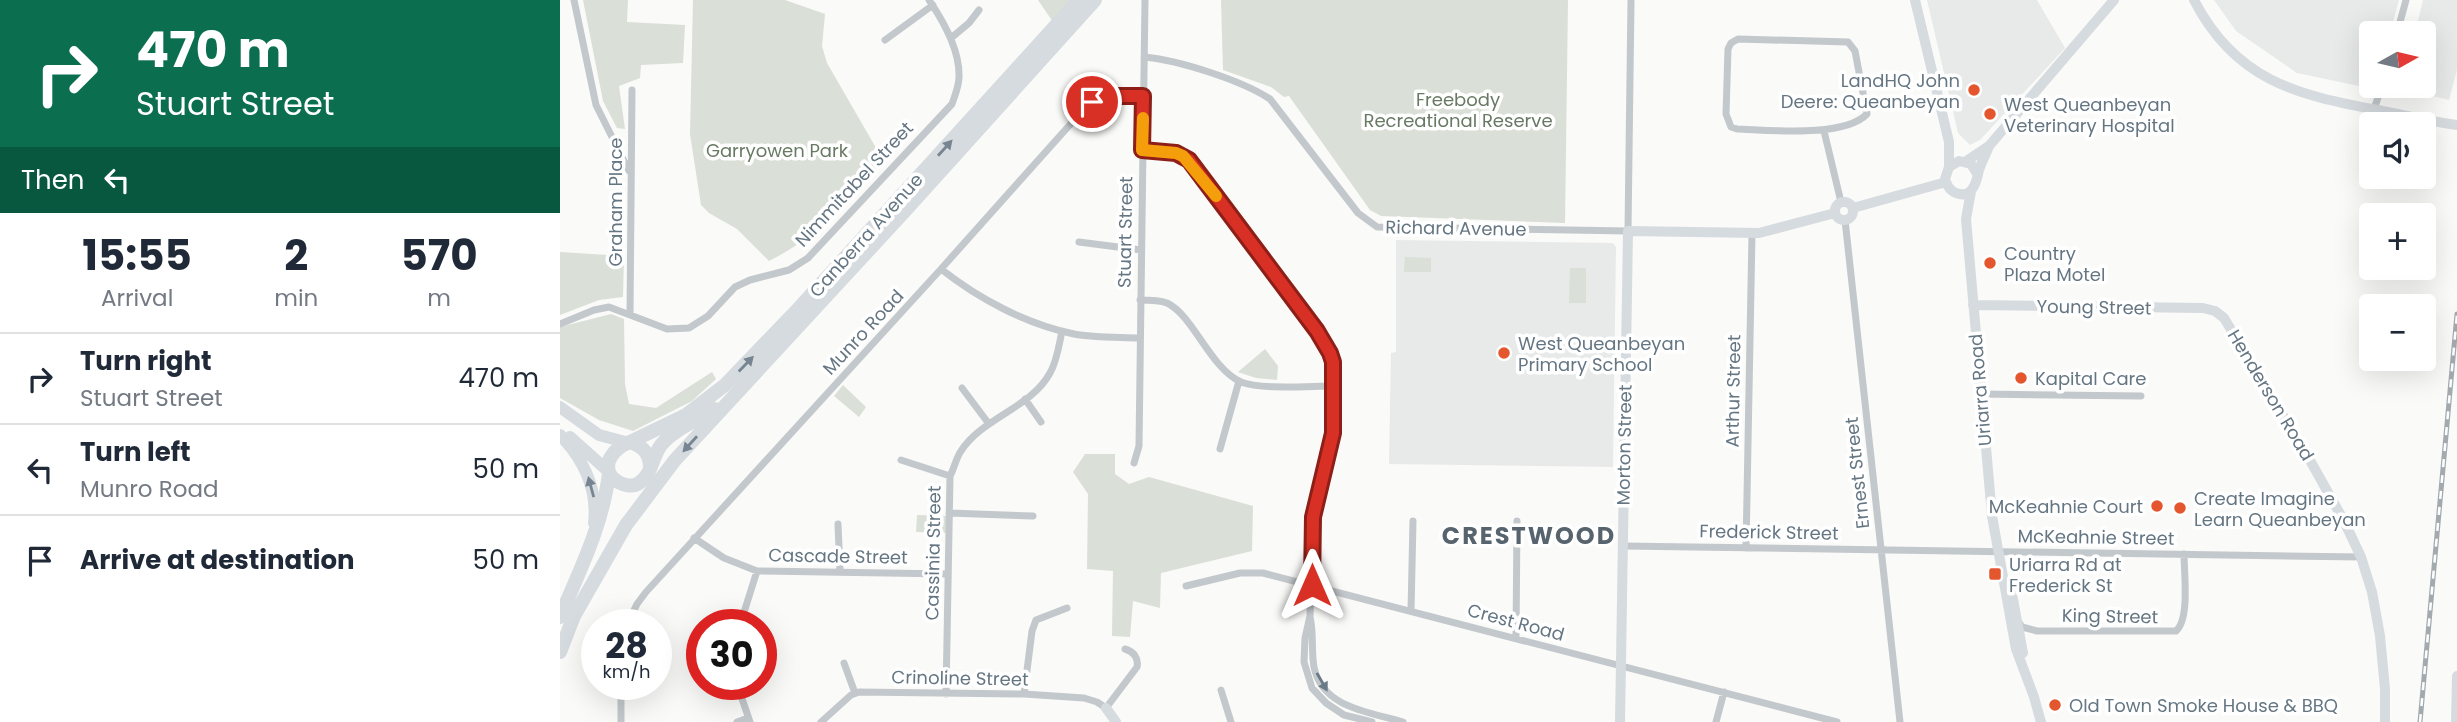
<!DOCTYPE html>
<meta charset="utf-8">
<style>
body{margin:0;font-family:Poppins,sans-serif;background:#f2f2f3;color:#1f2937;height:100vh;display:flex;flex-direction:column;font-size:26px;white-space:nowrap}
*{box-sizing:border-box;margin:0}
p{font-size:23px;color:#747a83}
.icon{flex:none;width:38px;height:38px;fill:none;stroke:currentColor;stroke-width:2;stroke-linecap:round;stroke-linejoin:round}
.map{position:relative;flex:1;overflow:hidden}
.side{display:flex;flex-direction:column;background:#fff;width:560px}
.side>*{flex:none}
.top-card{background:#0b6e4f;color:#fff;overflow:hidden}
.needle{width:46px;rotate:82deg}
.fabs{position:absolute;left:1799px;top:21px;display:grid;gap:14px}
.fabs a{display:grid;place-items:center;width:77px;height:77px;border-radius:7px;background:#fff;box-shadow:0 7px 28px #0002;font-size:35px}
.speed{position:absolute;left:21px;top:609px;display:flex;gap:14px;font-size:35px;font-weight:700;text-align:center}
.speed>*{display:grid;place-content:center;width:91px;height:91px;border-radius:50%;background:#fff;box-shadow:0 7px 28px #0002;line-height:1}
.speed small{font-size:18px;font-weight:400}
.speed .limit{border:10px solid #d22;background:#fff;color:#111}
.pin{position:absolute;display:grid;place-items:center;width:60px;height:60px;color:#fff;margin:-30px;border:4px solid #fff;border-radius:50%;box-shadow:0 2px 7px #0007}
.me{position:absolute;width:77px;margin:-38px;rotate:0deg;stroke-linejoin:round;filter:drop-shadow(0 0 5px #0008)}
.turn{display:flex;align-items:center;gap:24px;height:147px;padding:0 21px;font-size:32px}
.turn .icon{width:91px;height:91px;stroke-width:2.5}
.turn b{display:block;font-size:49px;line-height:60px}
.then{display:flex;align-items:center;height:66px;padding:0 21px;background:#0003;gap:14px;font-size:26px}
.eta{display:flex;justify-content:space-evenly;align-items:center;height:119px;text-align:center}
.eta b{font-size:42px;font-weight:700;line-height:49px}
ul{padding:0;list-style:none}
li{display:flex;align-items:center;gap:21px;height:91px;padding:0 21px;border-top:2px solid #e0e1e3}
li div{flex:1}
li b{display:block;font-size:26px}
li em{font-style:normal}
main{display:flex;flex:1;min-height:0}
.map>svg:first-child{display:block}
.built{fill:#e8e9e9}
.green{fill:#dadfd7}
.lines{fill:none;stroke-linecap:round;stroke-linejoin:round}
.street{stroke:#c3c8cc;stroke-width:7}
.secondary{stroke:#d6dbdf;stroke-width:10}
.primary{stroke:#d6dbdf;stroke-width:12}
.highway{stroke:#d6dbdf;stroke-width:14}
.rail-casing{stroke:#a2aab0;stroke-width:5}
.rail{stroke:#fff;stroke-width:2.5;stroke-dasharray:8;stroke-linecap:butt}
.oneway{fill:#768591}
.oneway2{fill:#6a7a87}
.route-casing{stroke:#8d1f18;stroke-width:18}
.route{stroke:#d93025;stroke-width:12}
.slow{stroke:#f59e0b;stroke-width:12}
.poi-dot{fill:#e4572e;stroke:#fff;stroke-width:2.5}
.labels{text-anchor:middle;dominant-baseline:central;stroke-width:7;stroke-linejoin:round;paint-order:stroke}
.poi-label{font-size:18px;fill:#657683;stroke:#fff;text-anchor:start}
.park-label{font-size:18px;fill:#687a64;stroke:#fff}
.street-label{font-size:18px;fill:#657683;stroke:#fff}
.district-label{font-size:24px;font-weight:bold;letter-spacing:2px;fill:#57646e;stroke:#fff}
</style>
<main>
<section class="side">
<div class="top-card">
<div class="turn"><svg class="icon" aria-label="right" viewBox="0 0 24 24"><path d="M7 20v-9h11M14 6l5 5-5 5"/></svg><div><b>470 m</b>Stuart Street</div></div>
<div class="then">Then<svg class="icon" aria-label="left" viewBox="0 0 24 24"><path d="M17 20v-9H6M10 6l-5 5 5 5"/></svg></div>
</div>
<div class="eta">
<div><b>15:55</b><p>Arrival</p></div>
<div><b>2</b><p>min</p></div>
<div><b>570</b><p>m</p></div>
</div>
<ul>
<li><svg class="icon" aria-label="right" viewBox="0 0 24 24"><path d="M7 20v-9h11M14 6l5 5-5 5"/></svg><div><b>Turn right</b><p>Stuart Street</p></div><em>470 m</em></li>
<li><svg class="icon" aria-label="left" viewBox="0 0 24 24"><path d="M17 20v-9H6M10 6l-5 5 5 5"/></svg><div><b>Turn left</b><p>Munro Road</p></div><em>50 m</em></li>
<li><svg class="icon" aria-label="arrive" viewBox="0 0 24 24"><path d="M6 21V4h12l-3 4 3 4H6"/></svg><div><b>Arrive at destination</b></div><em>50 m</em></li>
</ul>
</section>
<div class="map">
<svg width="1897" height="722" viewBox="0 0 1897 722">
<rect width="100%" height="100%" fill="#fafaf8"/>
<!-- built -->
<path class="built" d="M1367,0H1477L1505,48L1420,140L1410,145L1398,133Z
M1654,0H1839L1830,33H1811V86H1814L1813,89L1737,73L1676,31Z
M1863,0H1897V70L1889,100L1843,89V86H1864V33H1855Z
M836,240L1053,243L1056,247L1053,467L829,464L831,353L836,352Z"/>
<!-- green -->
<path class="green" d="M23,0H68L67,22L125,25L123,63L81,65L80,78L59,86L65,129L57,128L43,101Z
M133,0H225L265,14L262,46L267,63L323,160C286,203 261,235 209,261L177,229L149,213L141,205L130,134Z
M478,0H512L493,22Z
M661,0H1008L1005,223L821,216L810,210L729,96L724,97L711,87L663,70Z
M0,252L64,256L63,297L39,300L0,315Z
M845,257L871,258V272H844Z
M1010,268H1026V303H1009Z
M51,314L64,319L65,384L69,404L96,408L152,372L156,379L132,401L73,431L39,420L0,398V327Z
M705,349L718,366L717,380L696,378L678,372Z
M283,385L306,407L299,417L274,396Z
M525,454H555V474L569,484L589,477L693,506L692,551L601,573L600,608L573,601L570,637L552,636L553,571L527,569L528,494L513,472Z
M357,515L389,516V533L356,532Z"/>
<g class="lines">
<!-- street -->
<path class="street" d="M14,0L36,105L69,171
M1837,33L1846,0
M391,38L409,23L419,10
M1178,39L1288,42L1295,51L1307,114C1284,138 1209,130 1177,129L1171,127L1166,114L1168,49L1171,43Z
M325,40L373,5
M584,57C618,60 681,80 710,99L798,213L817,227L1068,231L1071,0
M1814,109L1822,86
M1264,131L1281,202
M582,150L616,153L629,161L757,331L770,353L773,362V433L753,517L750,616L745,638L744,662L752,688L766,703L784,715L812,722
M1285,220L1340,722
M519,242L581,250
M381,269C419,299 466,324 514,334C535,338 558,337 580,338
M580,300C589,300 599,300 607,303C633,315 650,368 681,382C701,390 750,386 773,386
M70,314L72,90
M0,324L34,310L49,307L107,329L129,328L148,316L175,287L190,280L229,270L248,258L392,104C395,95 399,86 399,77C400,50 384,22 369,0
M402,388L429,424
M1420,394L1581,396
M465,399L481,422
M660,449L679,381
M341,460L390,476
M574,463L579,446L585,0
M389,513L473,516
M278,524L280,571
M134,538L164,558L197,571L388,574
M1063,546L1801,557
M1186,548L1192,234
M626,586L680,573H703L1277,722
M851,611L853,521
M750,617C754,633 751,650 754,667C762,708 810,712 843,722
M1458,621L1462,627L1477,631H1616C1630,619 1624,573 1624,554
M67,625L77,604L86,592L381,269L524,109C542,93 561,95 583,96
M180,625L197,571
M956,638L957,521
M284,663L295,693
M177,684L190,722
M661,690L671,722
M386,694L390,476C394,469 396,458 401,451C422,418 471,408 490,373C497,361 499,345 502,331
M464,694L472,631L476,620L507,608
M61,722V684
M177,722L188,718
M261,722L291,695L299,692L464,694L524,698L537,702L546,708L577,667C579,658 573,651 565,649
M1156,722L1164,692"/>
<!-- secondary -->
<path class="secondary" d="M1355,0L1389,142V167
M1634,0C1675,80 1736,95 1818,110C1844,115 1871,122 1897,125
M1405,162L1429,146L1554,0
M1418,175L1411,164L1399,161L1389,167L1385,179C1387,185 1389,190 1396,193C1411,199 1416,184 1418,174C1420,164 1426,155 1429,146
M1411,191L1406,219L1432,516L1456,649L1474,697L1481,722
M1275 211a9 9 0 1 1 18 0a9 9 0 1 1-18 0Z
M1293,208L1386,182
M1413,305L1643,308L1655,311L1664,318L1747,455L1784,521L1801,557L1812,592L1820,636L1825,689V722
M1452,594L1463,653
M546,708L556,722
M1060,722L1068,231L1199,233L1275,213
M1896,722L1897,676"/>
<!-- primary -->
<path class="primary" d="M0,407L39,435L69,443
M0,435C23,459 38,488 34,523
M10,437L49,472"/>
<!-- highway -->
<path class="highway" d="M70,442L126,415L165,385L240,307L519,0
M90,468C90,454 83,446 70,442C55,447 39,465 54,479C61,485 72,488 79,483C92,475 92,457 101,445C114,429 138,420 155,409
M14,616L66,525L115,460L343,213L535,0
M0,617C20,570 43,524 49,473
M0,652L17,608"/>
<defs>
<path id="rail" d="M1860,722L1897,314"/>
</defs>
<!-- rail casing -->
<use href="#rail" class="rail-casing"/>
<!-- rail -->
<use href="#rail" class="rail"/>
</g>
<!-- one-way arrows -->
<defs><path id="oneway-solid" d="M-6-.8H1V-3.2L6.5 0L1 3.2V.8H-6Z" transform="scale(1.75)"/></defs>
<g class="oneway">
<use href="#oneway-solid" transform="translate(385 148) rotate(-48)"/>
<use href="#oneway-solid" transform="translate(186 364) rotate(-46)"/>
<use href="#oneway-solid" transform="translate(130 444) rotate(132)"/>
<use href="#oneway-solid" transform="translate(31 487) rotate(-105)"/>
</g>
<use class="oneway2" href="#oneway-solid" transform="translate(762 682) rotate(60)"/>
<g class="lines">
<defs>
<path id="route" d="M532,102L547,96H583L582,150L616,153L629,160L757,331L770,353L773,362V433L753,517L752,585"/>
</defs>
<!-- route casing -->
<use href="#route" class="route-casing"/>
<!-- route -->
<use href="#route" class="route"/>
<!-- slow -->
<path class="slow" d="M583,118L582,150L616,153L623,156L656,196"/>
</g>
<!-- markers -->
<g class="poi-dot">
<circle cx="1414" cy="90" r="7"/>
<circle cx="1430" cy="114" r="7"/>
<circle cx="1430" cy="263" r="7"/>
<circle cx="944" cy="353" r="7"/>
<circle cx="1461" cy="378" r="7"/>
<circle cx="1597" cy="506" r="7"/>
<circle cx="1620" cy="508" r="7"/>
<rect x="1428" y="567" width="14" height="14" rx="3.5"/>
<circle cx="1495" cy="705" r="7"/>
</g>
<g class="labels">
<!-- poi labels -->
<g class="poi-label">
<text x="1400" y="80" text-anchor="end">LandHQ John<tspan x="1400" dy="21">Deere: Queanbeyan</tspan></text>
<text x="1444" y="104">West Queanbeyan<tspan x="1444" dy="21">Veterinary Hospital</tspan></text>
<text x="1444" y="253">Country<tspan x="1444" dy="21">Plaza Motel</tspan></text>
<text x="958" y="343">West Queanbeyan<tspan x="958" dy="21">Primary School</tspan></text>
<text x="1475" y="378">Kapital Care</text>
<text x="1634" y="498">Create Imagine<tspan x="1634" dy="21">Learn Queanbeyan</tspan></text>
<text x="1583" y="506" text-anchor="end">McKeahnie Court</text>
<text x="1449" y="564">Uriarra Rd at<tspan x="1449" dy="21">Frederick St</tspan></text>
<text x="1509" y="705">Old Town Smoke House &amp; BBQ</text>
</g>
<!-- park labels -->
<g class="park-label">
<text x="898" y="99">Freebody<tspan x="898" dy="21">Recreational Reserve</tspan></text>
<text x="217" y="150">Garryowen Park</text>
</g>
<!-- street labels -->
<g class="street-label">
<text transform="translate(294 184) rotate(-47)">Nimmitabel Street</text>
<text transform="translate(55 202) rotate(-90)">Graham Place</text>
<text transform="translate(896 228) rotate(1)">Richard Avenue</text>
<text transform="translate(565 232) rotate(-89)">Stuart Street</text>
<text transform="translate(306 235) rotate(-48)">Canberra Avenue</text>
<text transform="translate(1534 307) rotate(1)">Young Street</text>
<text transform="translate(303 332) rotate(-47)">Munro Road</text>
<text transform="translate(1420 390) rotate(-95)">Uriarra Road</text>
<text transform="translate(1173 391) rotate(-89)">Arthur Street</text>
<text transform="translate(1711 395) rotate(59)">Henderson Road</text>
<text transform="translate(1064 445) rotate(-89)">Morton Street</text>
<text transform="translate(1297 473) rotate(-96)">Ernest Street</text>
<text transform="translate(1209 532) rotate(1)">Frederick Street</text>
<text transform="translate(1536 537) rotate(1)">McKeahnie Street</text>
<text transform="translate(373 553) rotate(-89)">Cassinia Street</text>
<text transform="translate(278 556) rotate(1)">Cascade Street</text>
<text transform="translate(1550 616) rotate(1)">King Street</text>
<text transform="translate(956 622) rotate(15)">Crest Road</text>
<text transform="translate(400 678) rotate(1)">Crinoline Street</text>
</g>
<!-- district labels -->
<g class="district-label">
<text x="969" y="535">CRESTWOOD</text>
</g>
</g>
</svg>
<div class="fabs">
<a><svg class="needle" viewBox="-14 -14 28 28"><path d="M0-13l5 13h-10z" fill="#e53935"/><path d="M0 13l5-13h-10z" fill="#747a83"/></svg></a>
<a><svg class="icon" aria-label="sound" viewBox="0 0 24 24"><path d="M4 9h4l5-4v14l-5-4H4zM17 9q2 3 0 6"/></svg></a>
<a>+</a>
<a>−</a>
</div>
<div class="speed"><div>28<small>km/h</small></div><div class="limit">30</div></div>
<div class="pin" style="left:532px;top:102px;background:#d93025"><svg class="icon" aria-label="arrive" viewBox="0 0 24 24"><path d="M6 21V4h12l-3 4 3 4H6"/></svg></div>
<svg class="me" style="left:752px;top:585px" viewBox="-20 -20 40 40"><path d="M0-17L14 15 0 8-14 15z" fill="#d93025" stroke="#fff" stroke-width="4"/></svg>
</div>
</main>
